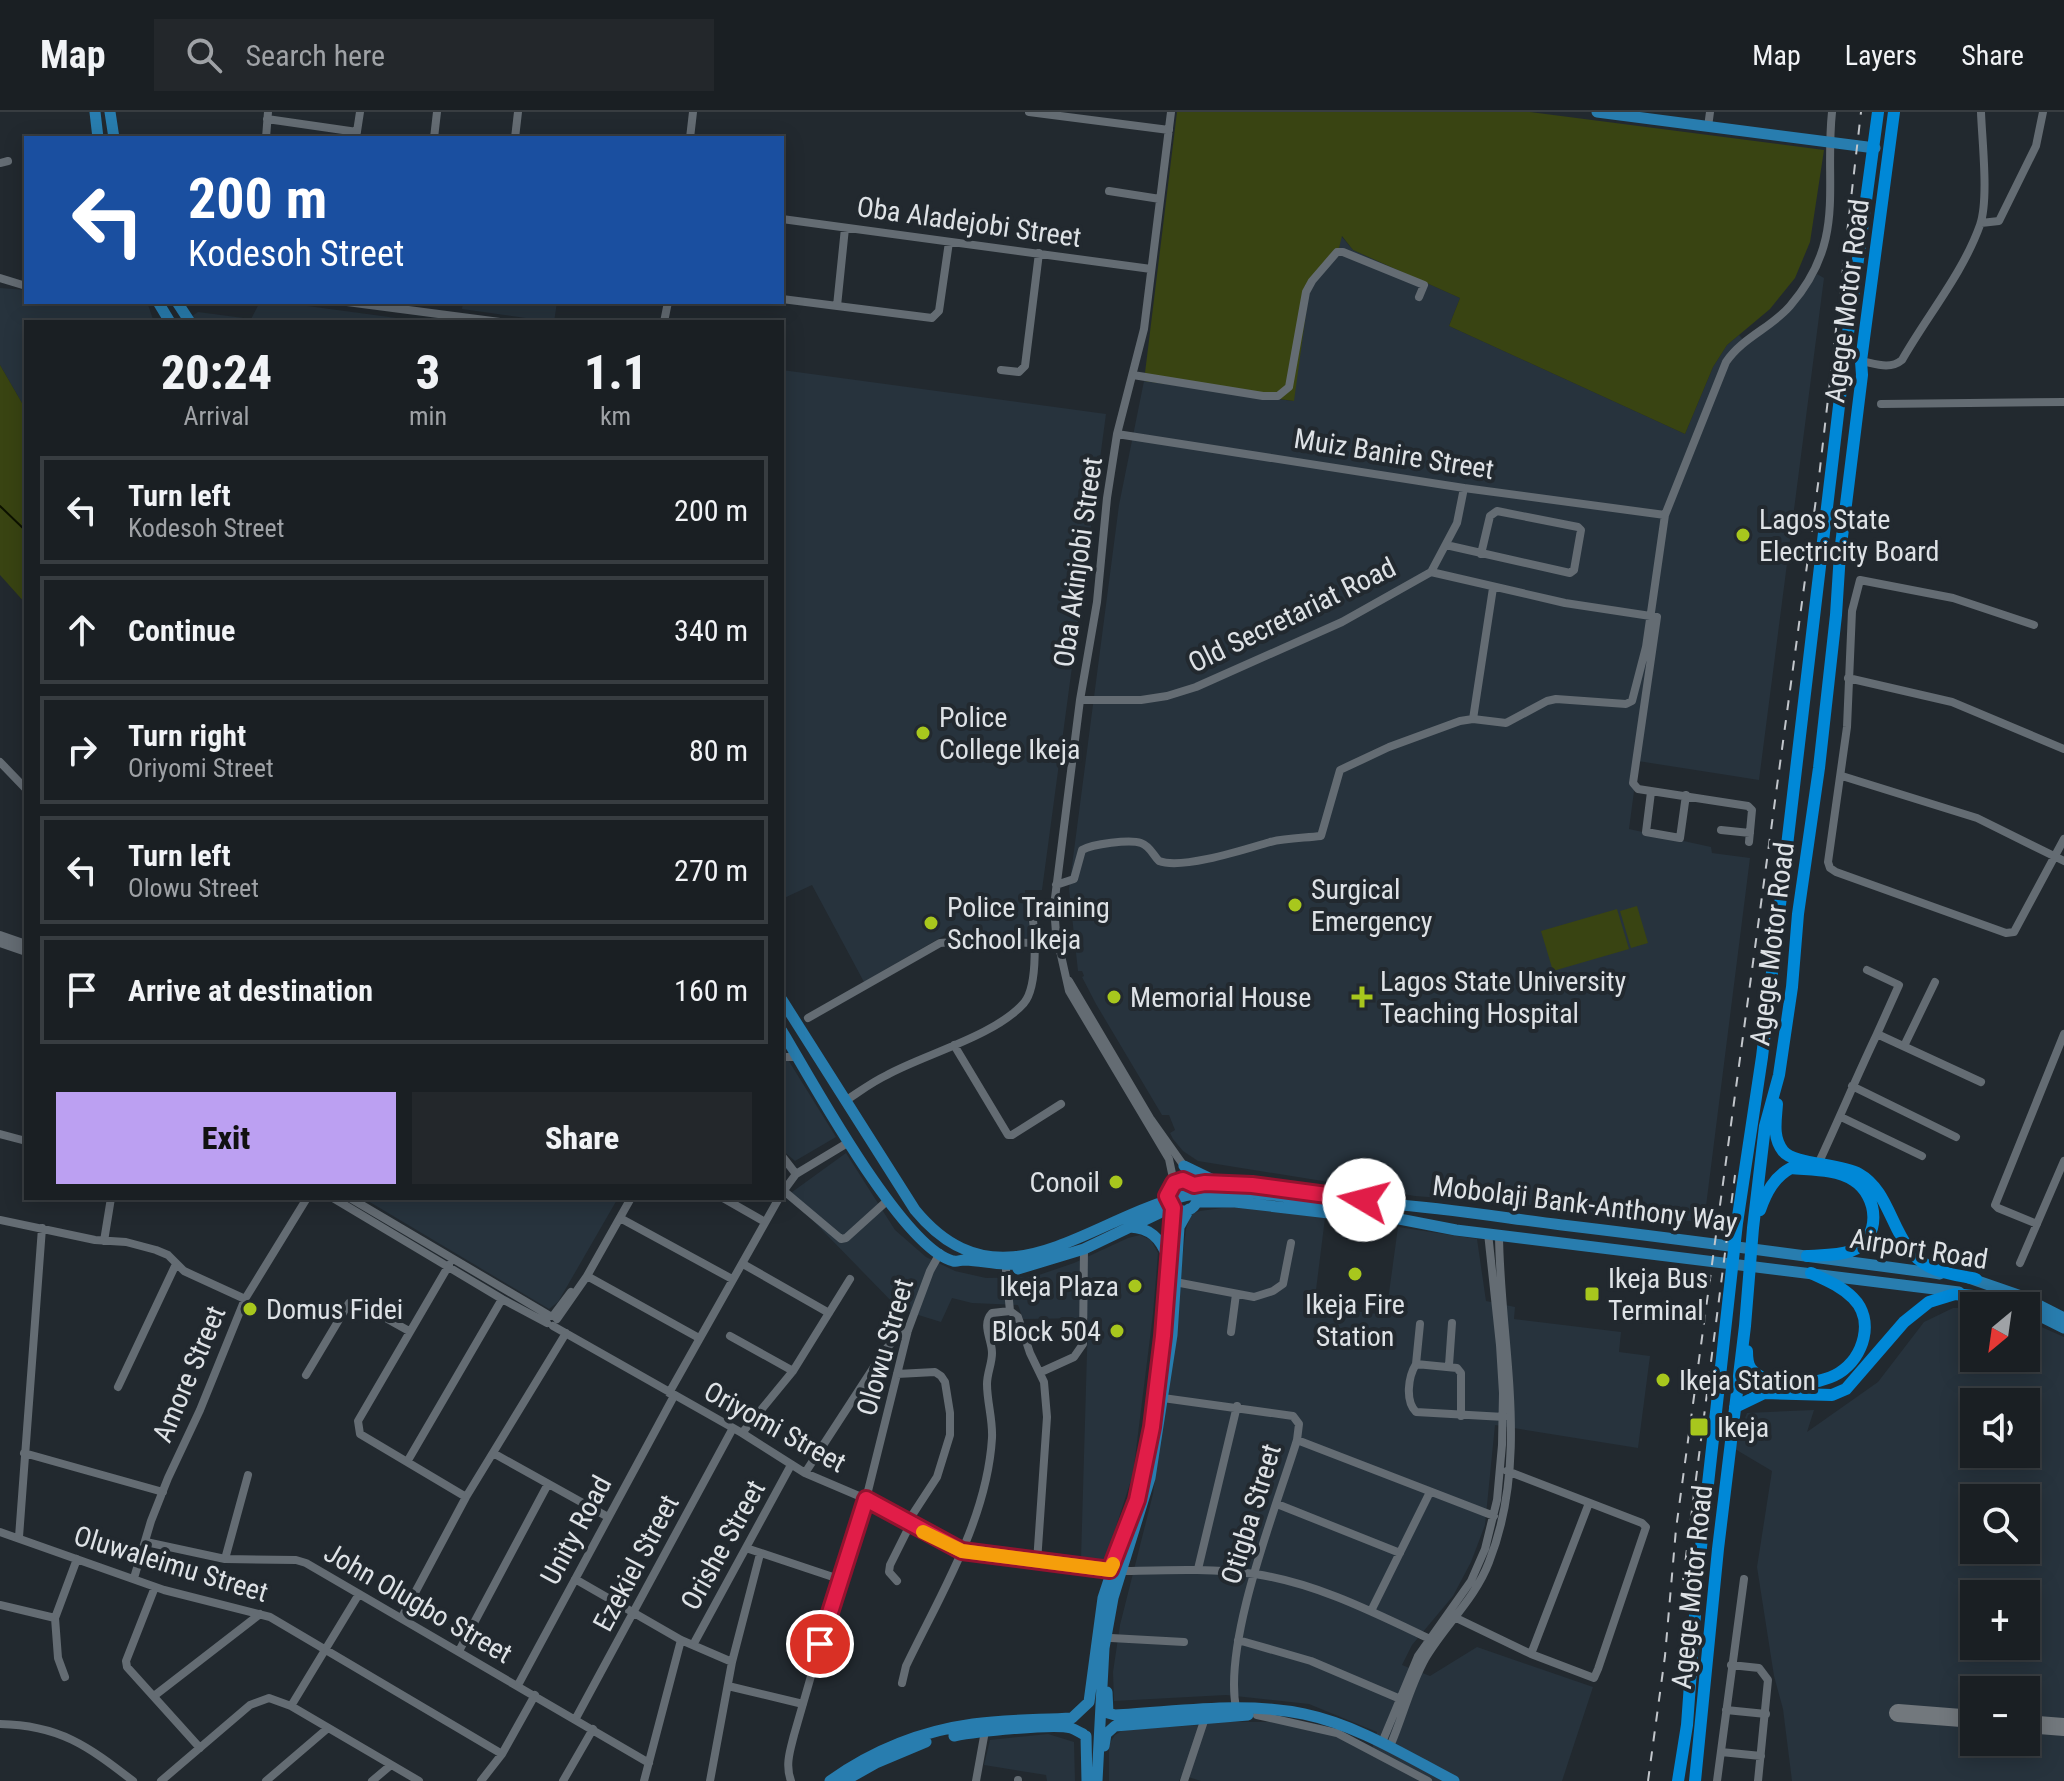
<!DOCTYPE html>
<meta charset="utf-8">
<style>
body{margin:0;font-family:"Roboto Condensed",sans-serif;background:#23272b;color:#f1f3f6;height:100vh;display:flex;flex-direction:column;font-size:30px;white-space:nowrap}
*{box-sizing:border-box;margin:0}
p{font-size:26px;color:#9fa2a6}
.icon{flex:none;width:44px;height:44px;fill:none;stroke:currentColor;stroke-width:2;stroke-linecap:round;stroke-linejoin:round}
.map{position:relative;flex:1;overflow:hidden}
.details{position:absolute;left:24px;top:208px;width:760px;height:880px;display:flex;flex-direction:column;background:#1a1f23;border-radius:0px;box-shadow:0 4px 20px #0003,0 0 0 2px #383d41}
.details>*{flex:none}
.banner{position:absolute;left:24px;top:24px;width:760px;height:168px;border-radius:0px;box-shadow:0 4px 20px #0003,0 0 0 2px #383d41;background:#1a4fa0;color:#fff;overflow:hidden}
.needle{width:52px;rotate:209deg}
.fabs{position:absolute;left:1960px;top:1180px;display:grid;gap:16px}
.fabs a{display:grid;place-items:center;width:80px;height:80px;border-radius:0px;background:#1a1f23;box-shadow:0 4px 20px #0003,0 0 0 2px #383d41;font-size:40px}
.pin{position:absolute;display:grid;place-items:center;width:68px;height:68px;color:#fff;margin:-34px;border:4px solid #fff;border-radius:50%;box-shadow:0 2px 8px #0007}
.me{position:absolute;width:88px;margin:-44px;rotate:278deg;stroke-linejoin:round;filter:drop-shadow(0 0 6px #0008)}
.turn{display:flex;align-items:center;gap:28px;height:168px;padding:0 32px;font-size:36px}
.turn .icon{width:104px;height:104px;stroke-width:2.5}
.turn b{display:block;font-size:56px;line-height:68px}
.eta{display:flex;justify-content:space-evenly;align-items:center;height:136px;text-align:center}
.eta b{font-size:48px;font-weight:800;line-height:56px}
.cta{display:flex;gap:16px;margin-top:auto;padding:16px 32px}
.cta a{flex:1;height:92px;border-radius:0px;background:#bca0f2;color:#111;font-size:32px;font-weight:800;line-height:92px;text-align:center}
.cta a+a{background:#23272b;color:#f1f3f6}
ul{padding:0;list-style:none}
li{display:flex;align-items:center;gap:24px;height:108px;margin:0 16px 12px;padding:0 16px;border:4px solid #383d41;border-radius:0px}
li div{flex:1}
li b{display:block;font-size:30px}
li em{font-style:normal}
header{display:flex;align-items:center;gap:48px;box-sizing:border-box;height:112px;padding:0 40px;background:#1a1f23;border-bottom:2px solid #383d41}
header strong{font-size:38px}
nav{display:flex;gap:44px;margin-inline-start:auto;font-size:28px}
.search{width:560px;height:72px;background:#23272b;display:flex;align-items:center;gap:20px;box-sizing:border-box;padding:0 28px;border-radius:0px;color:#9fa2a6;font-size:30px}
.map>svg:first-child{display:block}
.built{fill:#27333d;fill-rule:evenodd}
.green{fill:#394412}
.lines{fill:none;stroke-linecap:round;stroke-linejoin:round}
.stream{stroke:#0d1200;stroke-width:2}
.taxiway{stroke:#72787d;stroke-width:18}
.minor{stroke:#646c73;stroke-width:8}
.major{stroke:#287daf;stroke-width:11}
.highway{stroke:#0088d7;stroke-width:12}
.rail{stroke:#c2c6cb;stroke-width:2;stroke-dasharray:10 10;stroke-linecap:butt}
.route-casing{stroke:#92132f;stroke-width:20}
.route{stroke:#e11d48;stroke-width:14}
.slow{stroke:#f59e0b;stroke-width:14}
.poi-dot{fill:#a8c71d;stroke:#22292f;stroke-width:3}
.labels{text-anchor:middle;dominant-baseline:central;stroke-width:8;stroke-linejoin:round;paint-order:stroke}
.street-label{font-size:28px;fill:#dee2e6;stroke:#22292f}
.poi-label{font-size:28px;fill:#dee2e6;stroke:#22292f;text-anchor:start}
</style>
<header>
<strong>Map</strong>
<div class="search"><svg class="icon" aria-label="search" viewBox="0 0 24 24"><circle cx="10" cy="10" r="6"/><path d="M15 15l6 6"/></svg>Search here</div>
<nav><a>Map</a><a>Layers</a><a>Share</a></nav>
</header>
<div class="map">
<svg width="2064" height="1669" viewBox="0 0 2064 1669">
<rect width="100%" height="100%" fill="#22292f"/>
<!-- built -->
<path class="built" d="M1341,124L1353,138L1460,186L1449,214L1685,322L1713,255L1727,233L1739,223L1746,231L1795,193L1817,162L1824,166L1759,668L1638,649L1629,717L1711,735L1712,741L1750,746L1704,1110L1552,1099L1545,1090L1529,1093L1415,1084L1198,1049L1183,1039L1173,1027L1170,1021L1175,1018L1169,1003H1162L1096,892L1082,865L1084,864L1082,859H1078L1069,777L1119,393L1144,269L1293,289L1310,172Z
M0,176L26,178V190H147L154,210H26V298L0,253Z
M260,190H278L426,210H197L192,204L198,200L251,207Z
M463,190H557L554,210L462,197Z
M782,258L1106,302L1042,778H1025V794L1032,826L945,823L864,870L812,773L782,787Z
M782,938L836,1025L795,1049L782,1038Z
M846,1041L895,1118L926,1145L955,1159L986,1166L1033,1165L1074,1151L1128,1126L1140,1123L1151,1128L1158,1141L1153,1202L1133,1362L1105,1449L1081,1447L1088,1206L1023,1207L1018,1193L972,1191L952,1186L941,1210L899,1197L788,1083Z
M363,1086H618L558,1190L549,1197Z
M1237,1094L1325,1106L1314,1194L1386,1203L1398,1115L1477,1127L1486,1189L1515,1195L1514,1207L1621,1220L1619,1240L1650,1244L1638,1336L1495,1313L1485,1413L1471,1450L1453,1484L1412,1533L1402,1553L1430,1564L1477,1535L1593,1575L1562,1669H1201L1182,1663L1179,1669H1109V1632L1115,1623L1123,1618L1199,1613L1207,1610H1285L1357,1630L1372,1637L1377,1620L1309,1592L1226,1583L1114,1589L1113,1560L1120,1513L1153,1382L1186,1117L1191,1102L1200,1099Z
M1953,1196H1974V1246H2026V1208L2064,1225V1669H1792L1783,1597L1774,1564L1757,1455L1772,1359L1735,1337L1740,1319L1747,1301L1814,1298L1807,1320L1878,1270L1924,1210ZM1974,1290H2026V1342H1974ZM1974,1386H2026V1438H1974ZM1974,1482H2026V1534H1974ZM1974,1578H2026V1630H1974Z
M1048,1622L1074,1630L1075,1669H1047L1046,1663L984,1653L990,1628Z"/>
<!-- green -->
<path class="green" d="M1177,0H1530L1824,38L1810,130L1795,166L1770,197L1727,233L1713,255L1685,322L1449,214L1460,186L1353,138L1342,124L1337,144L1310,172L1294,289L1144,269Z
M0,253L26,298V492L0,463Z
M1637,794L1648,831L1631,836L1620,799Z
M1617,797L1629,837L1553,859L1541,819Z"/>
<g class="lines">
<!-- stream -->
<path class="stream" d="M0,394L26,419"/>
<!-- taxiway -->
<path class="taxiway" d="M1898,1601L1974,1607
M2026,1612L2064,1615"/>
<!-- minor -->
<path class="minor" d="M1029,0L1169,18
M1171,0L1144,217L1117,322L1107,386L1097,490L1080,588L1054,794L1056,821L1069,879L1169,1047L1174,1071
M267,7L357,20
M1708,15L1710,0
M266,26L268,0
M356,26L360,0
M434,26L437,0
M515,26L518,0
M690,26L693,0
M0,51L8,49
M1109,79L1160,87
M782,107L1151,157
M1981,111L1999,109L2036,34L2043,0
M0,166L26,174
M782,187L932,206L939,199L949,130
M347,190L500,210
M837,194L845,116
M664,210L668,190
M1861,249C1876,252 1890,258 1902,248C1927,204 1963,161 1980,113C1989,87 1982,29 1981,0
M1001,258L1019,260L1025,254L1039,141
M1133,263L1263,284H1278L1289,275L1306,180L1312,169L1337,140H1343L1424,173L1419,185
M1881,292L2064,290
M1117,322L1464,376L1665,403
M1446,433L1570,461L1574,458L1581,418L1578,415L1497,399L1490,404L1481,442
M1431,460L1565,491L1657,505L1633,671L1638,677L1748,694L1752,698L1749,730
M2034,513L1953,486L1860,468L1852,499L1847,615L1828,750L1830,756L1836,760L2006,821L2014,820L2064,727
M1848,566L1952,590L2064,637
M1080,588H1141L1167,584L1196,575L1342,510L1431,460L1457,411L1464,376
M1473,607L1506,611L1547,589L1556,587L1626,592L1632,589L1646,535L1665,403L1726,250C1743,225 1771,216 1790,194C1847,128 1824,76 1832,0
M0,650L26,677
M1842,664L1977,706L2064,749
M1651,680L1646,720L1680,726L1686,683
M1721,718L1750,721
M1056,773L1074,767L1082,738C1092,732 1130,727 1141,731C1150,734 1153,743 1159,749C1182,758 1246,737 1270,730C1286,726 1304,726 1321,724L1340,658L1389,635L1460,609L1473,607L1493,476
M0,823L26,832
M0,831L26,840
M1867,858L1899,873L1877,922
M1069,869L1150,1006L1184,1054L1192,1071
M808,906L940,831L966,829L1037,831
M954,933L1008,1023H1012L1061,992
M1904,934L1935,870
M782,945H798
M1852,974L1956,1025
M845,989C859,980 872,970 887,963C925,942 995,924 1024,891C1039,873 1035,817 1031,794H1054
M1841,1005L1922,1044
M0,1022L26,1029
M782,1044L796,1062
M1819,1050C1839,1007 1857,964 1877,922L1981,970
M784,1079L841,1127L846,1126L888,1088
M782,1081L796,1062L849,1030
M333,1086L502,1187L547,1211
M350,1086L550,1204
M723,1086L765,1110
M620,1106L732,1167
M0,1108L95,1128L126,1130L156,1138L168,1143L184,1159L245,1187
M2037,1112L1998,1096L1995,1093L2064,922
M104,1129L111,1086
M2020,1151L2064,1049
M743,1152L829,1201
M449,1153L358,1309L360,1322L466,1385
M1006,1158L1010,1199
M587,1164L699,1226
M1175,1170L1254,1185L1273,1179L1283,1172L1291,1131
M1010,1199L1018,1205L1030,1241L1044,1270L1047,1305L1037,1450
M553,1204L571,1180
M557,1207L587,1164L631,1086
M553,1214L742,1321L805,1361L866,1387L962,1439L1110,1458
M1231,1220L1236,1182
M730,1224L793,1259
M1416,1252L1420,1212
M1449,1253L1452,1211
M1041,1260L1074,1245L1083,1232L1084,1137
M897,1262L935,1260L941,1264L945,1270L950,1301V1323L937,1365L907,1411
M306,1263L349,1191L357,1190L409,1219
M118,1275L176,1152
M669,1281L779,1086
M1163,1286L1293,1304L1299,1312L1297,1328C1276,1396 1223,1529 1236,1596
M1461,1304V1261L1457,1256L1416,1252C1408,1265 1405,1289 1416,1300L1504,1305
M742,1321L793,1259L850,1167
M1297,1328L1494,1404
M24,1341L163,1380
M493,1341L608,1405
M407,1350L502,1187
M805,1361L885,1238L896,1226L908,1218
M1277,1392L1400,1441
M0,1420L164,1478L270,1505L502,1642
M19,1425L42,1116
M146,1430L225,1447L296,1448L306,1451L649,1651
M746,1436L839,1467
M225,1447L248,1363
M1198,1457L1237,1294
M1125,1459C1168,1458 1212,1456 1255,1462C1316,1471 1373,1500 1428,1526
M134,1466L151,1409L168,1366L200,1298L245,1187L307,1086
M575,1467L681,1528L732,1550
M897,1469L889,1460L890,1453L910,1413
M155,1475L126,1549L127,1555L200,1636
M359,1482L291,1594L419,1669
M0,1493L55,1506
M1371,1499L1430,1380
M1452,1504L1531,1542L1594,1566L1598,1557L1646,1415L1642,1411L1507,1359
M402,1505L466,1385L566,1221
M1111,1526L1184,1530
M1238,1528L1311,1549L1398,1586
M693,1533L791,1353
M459,1539L548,1372
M1531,1542L1589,1391
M1731,1553L1759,1556L1768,1568L1758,1669
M65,1565L58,1546L55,1506L77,1447
M902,1571L906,1554C940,1483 987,1408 992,1326C993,1308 987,1290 987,1272C987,1261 992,1252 992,1241C992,1227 981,1213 992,1201L1010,1199
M518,1573L674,1284
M728,1574L803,1592
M154,1584L260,1502
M1726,1598L1766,1602
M1257,1603L1337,1621L1428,1669
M576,1606L733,1316
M0,1612C59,1613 88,1634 133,1669
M1383,1628L1418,1544L1471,1469L1485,1437L1497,1388L1502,1333L1503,1281L1500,1233L1488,1121
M1391,1632C1403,1604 1410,1574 1425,1547C1445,1513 1475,1487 1489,1450C1531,1344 1500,1232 1499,1123
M1721,1640L1761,1644
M161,1669L250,1593L269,1586L291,1594
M266,1669L328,1616
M372,1669L391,1653
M481,1669L502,1642L535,1583
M563,1669L593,1617
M644,1669L681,1528
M710,1669L732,1550L760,1442
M791,1669C785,1653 790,1639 794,1623L839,1467L866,1387L908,1218L930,1159L940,1141
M976,1669L985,1619
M1018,1669V1668
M1184,1669L1205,1606
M1717,1669L1744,1467"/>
<!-- major -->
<path class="major" d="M95,0L98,26
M110,0L114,26
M1597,0L1875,36
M158,190L170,210
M177,190L190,210
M782,888L915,1098C1007,1210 1104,1089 1208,1080C1247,1077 1289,1086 1328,1091C1340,1092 1353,1095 1364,1095C1372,1094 1380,1092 1388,1092C1446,1096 1505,1106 1562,1113C1689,1128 1814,1145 1940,1162
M782,919C811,967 902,1136 953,1149C958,1150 959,1148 965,1148C986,1149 1004,1155 1026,1151
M1184,1054L1213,1068
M1168 1084a15 15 0 1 1 30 0a15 15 0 1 1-30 0Z
M1194,1073C1235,1064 1303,1079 1345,1085
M1197,1090H1235L1363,1105
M1358,1099L1456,1118L1959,1180
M1130,1115C1150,1116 1160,1126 1167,1144
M1018,1157L1084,1137L1172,1095
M1969,1166L2021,1184L2064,1206
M1983,1184L2019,1194
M2026,1197L2064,1216
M1159,1260L1173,1096
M1130,1413L1153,1308
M1107,1580L1108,1601L1115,1603C1177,1600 1242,1589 1304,1602C1357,1613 1406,1644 1454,1669
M954,1624C975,1620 1054,1611 1071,1616C1076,1618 1079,1620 1083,1622
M1086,1624L1087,1669
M1104,1634L1106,1622L1115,1614L1248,1603
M830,1669C872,1639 922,1619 973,1612C1006,1607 1039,1608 1072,1606L1089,1590L1103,1486L1129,1407
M844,1669L876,1651L926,1630
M1097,1669L1104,1536L1113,1486L1150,1366L1172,1223L1179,1115L1189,1097"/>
<!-- highway -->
<path class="highway" d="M1777,992C1776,1008 1772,1025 1783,1039C1794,1053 1839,1051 1859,1062C1895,1082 1891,1139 1934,1157C1946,1162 1962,1164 1976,1167
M1760,1098C1766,1081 1774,1065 1791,1056C1810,1058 1836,1057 1853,1068C1879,1084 1882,1127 1851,1139C1837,1144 1821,1143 1807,1144
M1747,1239C1747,1245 1747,1252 1751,1257C1768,1278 1818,1274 1839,1261C1864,1245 1875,1208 1853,1186C1841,1174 1826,1168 1811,1161
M1735,1295L1764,1281L1832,1283L1846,1277L1904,1210L1929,1190L1955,1182L1991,1186
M1678,1669L1687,1613L1698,1462L1737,1111L1762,945L1845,243L1878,0
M1695,1669L1718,1437L1745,1214L1753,1116L1765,1014L1779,963L1792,875L1798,802L1819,656L1836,503L1840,441L1862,263L1861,249L1894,0"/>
<!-- rail -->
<path class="rail" d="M1683,1468L1735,1063
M1648,1669L1665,1544L1676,1417L1819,365L1861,0"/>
</g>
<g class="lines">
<defs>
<path id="route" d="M820,1532L866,1387L962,1439L1110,1458L1137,1388L1152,1315L1163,1224L1173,1096L1167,1084L1174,1071L1183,1068L1194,1073L1205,1071L1252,1073L1364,1088"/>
</defs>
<!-- route casing -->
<use href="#route" class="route-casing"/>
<!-- route -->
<use href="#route" class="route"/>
<!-- slow -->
<path class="slow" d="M923,1420L962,1439L1110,1458L1113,1452"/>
</g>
<!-- markers -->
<g class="poi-dot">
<circle cx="1743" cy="423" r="8"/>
<circle cx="923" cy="621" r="8"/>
<circle cx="1295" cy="793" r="8"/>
<circle cx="931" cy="811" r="8"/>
<circle cx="1114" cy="885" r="8"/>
<path d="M1358 873h8v8h8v8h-8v8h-8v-8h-8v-8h8z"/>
<circle cx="1116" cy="1070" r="8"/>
<circle cx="1355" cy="1162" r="8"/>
<circle cx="1135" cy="1174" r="8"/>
<rect x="1584" y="1174" width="16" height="16" rx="4"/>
<circle cx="250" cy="1197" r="8"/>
<circle cx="1117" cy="1219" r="8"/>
<circle cx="1663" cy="1268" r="8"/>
<rect x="1689" y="1305" width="20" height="20" rx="4"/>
</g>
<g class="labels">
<!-- street labels -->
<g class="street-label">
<text transform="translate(969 110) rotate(8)">Oba Aladejobi Street</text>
<text transform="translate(1847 189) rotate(-83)">Agege Motor Road</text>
<text transform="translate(1394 342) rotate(9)">Muiz Banire Street</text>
<text transform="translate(1078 450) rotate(-82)">Oba Akinjobi Street</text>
<text transform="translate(1292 503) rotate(-26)">Old Secretariat Road</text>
<text transform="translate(1772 832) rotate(-83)">Agege Motor Road</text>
<text transform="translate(1585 1092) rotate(7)">Mobolaji Bank-Anthony Way</text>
<text transform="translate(1919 1137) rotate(9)">Airport Road</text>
<text transform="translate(885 1235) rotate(-74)">Olowu Street</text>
<text transform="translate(189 1262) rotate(-67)">Amore Street</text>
<text transform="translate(775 1315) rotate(29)">Oriyomi Street</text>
<text transform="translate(1251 1402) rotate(-73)">Otigba Street</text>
<text transform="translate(576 1418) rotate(-62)">Unity Road</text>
<text transform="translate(723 1433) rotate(-61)">Orishe Street</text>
<text transform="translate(636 1451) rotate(-62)">Ezekiel Street</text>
<text transform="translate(171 1452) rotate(17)">Oluwaleimu Street</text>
<text transform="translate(1692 1475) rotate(-84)">Agege Motor Road</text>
<text transform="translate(418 1491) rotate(30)">John Olugbo Street</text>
</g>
<!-- poi labels -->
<g class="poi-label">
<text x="1759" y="407">Lagos State<tspan x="1759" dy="32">Electricity Board</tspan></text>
<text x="939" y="605">Police<tspan x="939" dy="32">College Ikeja</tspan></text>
<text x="1311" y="777">Surgical<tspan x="1311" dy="32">Emergency</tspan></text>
<text x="947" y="795">Police Training<tspan x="947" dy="32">School Ikeja</tspan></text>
<text x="1380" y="869">Lagos State University<tspan x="1380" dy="32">Teaching Hospital</tspan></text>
<text x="1130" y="885">Memorial House</text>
<text x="1100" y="1070" text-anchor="end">Conoil</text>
<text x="1608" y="1166">Ikeja Bus<tspan x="1608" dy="32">Terminal</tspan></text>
<text x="1119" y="1174" text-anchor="end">Ikeja Plaza</text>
<text x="1355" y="1192" text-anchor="middle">Ikeja Fire<tspan x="1355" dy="32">Station</tspan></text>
<text x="266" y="1197">Domus Fidei</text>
<text x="1101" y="1219" text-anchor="end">Block 504</text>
<text x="1679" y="1268">Ikeja Station</text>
<text x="1717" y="1315">Ikeja</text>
</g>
</g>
</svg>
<div class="fabs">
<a><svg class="needle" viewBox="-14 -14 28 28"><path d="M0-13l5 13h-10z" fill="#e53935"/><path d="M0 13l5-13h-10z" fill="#9fa2a6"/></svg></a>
<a><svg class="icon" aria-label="sound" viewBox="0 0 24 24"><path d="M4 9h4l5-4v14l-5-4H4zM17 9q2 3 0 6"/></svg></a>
<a><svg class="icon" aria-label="search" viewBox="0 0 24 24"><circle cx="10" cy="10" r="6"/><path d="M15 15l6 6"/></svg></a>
<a>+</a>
<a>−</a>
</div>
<div class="pin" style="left:820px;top:1532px;background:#d93025"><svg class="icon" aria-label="arrive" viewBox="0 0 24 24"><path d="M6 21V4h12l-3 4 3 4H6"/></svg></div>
<svg class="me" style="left:1364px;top:1088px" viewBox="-20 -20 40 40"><circle r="19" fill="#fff"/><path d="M0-13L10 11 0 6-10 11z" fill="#e11d48"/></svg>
<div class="banner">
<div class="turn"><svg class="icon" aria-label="left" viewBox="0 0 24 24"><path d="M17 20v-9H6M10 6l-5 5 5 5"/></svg><div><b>200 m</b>Kodesoh Street</div></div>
</div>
<section class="details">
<div class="eta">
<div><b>20:24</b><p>Arrival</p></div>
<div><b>3</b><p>min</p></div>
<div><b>1.1</b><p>km</p></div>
</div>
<ul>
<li><svg class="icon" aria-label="left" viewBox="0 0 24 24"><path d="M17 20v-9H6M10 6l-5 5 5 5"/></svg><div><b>Turn left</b><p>Kodesoh Street</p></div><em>200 m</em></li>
<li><svg class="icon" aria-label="ahead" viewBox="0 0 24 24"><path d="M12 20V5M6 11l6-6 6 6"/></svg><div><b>Continue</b></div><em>340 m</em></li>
<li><svg class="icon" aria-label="right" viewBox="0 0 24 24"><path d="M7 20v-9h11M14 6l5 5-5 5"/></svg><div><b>Turn right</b><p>Oriyomi Street</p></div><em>80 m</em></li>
<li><svg class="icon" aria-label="left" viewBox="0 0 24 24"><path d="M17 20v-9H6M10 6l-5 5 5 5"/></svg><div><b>Turn left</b><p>Olowu Street</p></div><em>270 m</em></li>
<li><svg class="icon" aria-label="arrive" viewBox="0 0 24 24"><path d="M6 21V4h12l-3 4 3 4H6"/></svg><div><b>Arrive at destination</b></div><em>160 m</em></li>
</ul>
<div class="cta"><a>Exit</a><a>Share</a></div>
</section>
</div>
